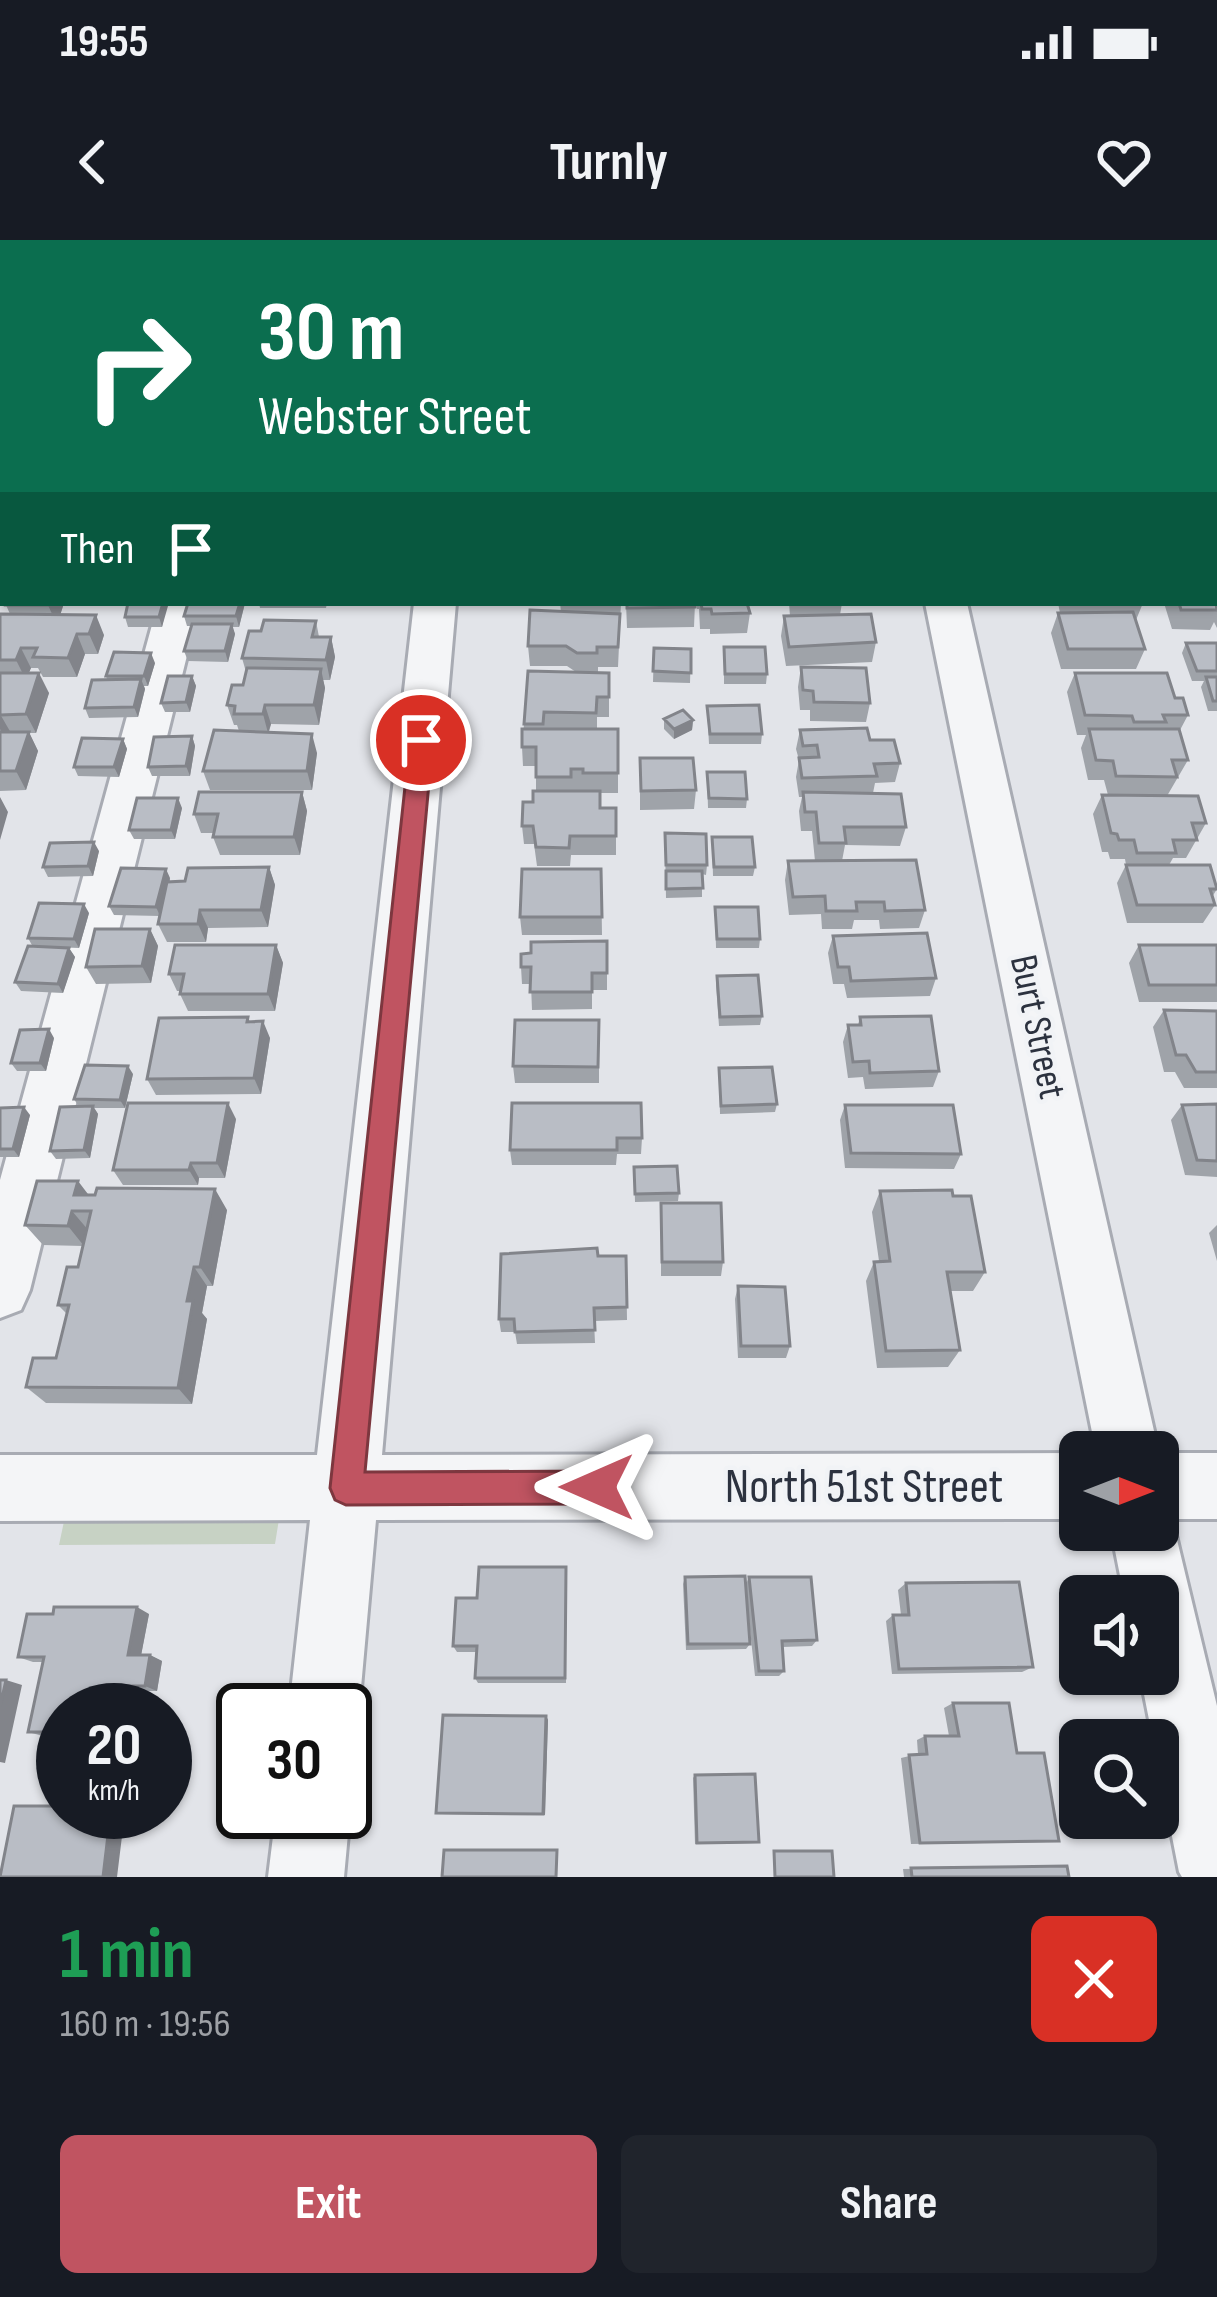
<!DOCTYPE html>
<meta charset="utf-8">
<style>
body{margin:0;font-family:"Sofia Sans Condensed",sans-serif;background:#20242c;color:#f1f3f6;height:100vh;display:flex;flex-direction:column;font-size:45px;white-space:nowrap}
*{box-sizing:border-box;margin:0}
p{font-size:39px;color:#9ea1a6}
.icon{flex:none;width:66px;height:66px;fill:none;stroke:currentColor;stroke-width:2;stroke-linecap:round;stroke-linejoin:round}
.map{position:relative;height:1637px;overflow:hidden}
.side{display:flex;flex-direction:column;background:#171b24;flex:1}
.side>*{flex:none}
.banner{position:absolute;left:0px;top:0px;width:1218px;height:366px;box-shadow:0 3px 9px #0004;background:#0b6e4f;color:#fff;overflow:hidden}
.needle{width:78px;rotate:90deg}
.fabs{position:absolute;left:1059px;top:1191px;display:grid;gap:24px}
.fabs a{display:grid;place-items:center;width:120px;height:120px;border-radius:18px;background:#171b24;box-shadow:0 3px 9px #0004;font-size:60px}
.speed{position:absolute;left:36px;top:1443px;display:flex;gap:24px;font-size:60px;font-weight:700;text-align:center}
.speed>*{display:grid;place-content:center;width:156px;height:156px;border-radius:50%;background:#171b24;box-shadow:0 3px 9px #0004;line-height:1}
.speed small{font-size:30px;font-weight:400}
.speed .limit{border:6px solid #111;border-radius:18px;background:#fff;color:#111}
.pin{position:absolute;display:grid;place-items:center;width:102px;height:102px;color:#fff;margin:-51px;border:6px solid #fff;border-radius:50%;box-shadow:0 3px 12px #0007}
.me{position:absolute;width:132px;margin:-66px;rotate:270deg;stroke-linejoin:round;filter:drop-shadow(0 0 9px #0008)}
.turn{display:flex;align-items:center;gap:42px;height:252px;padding:0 60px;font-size:54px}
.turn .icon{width:156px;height:156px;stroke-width:2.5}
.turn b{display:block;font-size:84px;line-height:102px}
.then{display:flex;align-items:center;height:114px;padding:0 60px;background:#0003;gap:24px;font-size:45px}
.round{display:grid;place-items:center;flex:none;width:126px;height:126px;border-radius:18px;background:#20242c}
.head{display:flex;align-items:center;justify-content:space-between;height:204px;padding:0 60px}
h1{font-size:72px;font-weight:700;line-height:90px;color:#1e9e55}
.action{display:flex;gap:24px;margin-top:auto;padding:24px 60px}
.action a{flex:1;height:138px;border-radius:18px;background:#c05461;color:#fff;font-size:48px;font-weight:700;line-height:138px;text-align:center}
.action a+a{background:#20242c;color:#f1f3f6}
.status{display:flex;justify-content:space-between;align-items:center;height:84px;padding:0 60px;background:#171b24;direction:ltr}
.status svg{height:33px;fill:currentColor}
header{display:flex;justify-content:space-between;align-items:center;height:156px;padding:0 60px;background:#171b24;font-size:54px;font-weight:700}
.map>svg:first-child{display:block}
.green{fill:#c7d2c4}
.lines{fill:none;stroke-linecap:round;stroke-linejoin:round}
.minor-casing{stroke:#a8abb3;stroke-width:6}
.major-casing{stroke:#a2a8b3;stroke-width:72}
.minor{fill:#f4f5f7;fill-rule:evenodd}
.major{stroke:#fff;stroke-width:66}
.wall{fill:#9fa3a9}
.shaded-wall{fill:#82848a}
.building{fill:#b9bdc5;stroke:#82848a;stroke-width:3}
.route{fill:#c05461;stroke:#7d373f;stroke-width:3}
.labels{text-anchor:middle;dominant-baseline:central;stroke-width:9;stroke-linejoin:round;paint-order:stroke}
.street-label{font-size:39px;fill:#2c323f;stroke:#f1f3f6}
.near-street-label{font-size:48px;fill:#2c323f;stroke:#f1f3f6}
</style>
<div class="status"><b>19:55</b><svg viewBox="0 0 49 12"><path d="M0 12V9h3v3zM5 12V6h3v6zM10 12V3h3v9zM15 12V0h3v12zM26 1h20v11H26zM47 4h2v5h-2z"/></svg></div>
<header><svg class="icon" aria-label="back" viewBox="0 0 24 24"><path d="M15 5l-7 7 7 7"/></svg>Turnly<svg class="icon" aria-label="heart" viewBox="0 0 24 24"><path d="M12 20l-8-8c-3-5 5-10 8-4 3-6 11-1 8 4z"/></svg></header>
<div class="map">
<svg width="1217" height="1637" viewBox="0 0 1217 1637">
<rect width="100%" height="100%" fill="#e2e4e9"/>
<!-- green -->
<path class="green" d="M66,1272L280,1273L275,1304L59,1305Z"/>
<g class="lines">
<defs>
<path id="minor" d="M52,0H373L371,3Z
M457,0H489V3H457Z
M855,0H887L888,3H856Z
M968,0H1055L1057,3H970Z
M1215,6H1217V26H1215Z
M0,253H3V277H0Z
M1215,254H1217V278H1215Z
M158,363H200L30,1050L21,1070L0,1078V940Z
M414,363H456L382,1215L1080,1213V1279L376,1280L359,1470L345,1497V1470H289L310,1280L0,1281V1215H317Z
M925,363H967L1159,1213H1217V1279H1172L1217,1466V1637H1182L1179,1632L1158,1525V1500H1153L1140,1434H1158V1356H1124L1111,1290H1158V1212H1096Z
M345,1561L350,1572L344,1637H268L276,1572H345Z"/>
<path id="major" d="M62,3L63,0
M0,149L3,142"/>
</defs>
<!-- minor casing -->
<use href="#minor" class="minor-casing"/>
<!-- major casing -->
<use href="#major" class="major-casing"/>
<!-- minor -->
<use href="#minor" class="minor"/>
<!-- major -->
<use href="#major" class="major"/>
</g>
<!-- wall -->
<path class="wall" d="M1215,42L1217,43V94L1215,95Z
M1216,146H1217V187L1215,182Z
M1217,359V388L1214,382L1210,390L1172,389L1164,363H1215Z
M64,363L60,375L104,395L98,414H85L77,437H43L38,428H31L28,433L49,453L36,493H29L38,511L26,550L0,551V374H10L6,365Z
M128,363H167L162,387H128L125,377Z
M245,363L239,387H232L235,394L228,422L188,421L184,411L191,386H187L184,376Z
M259,363H327L326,368H260Z
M560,363H621L618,427H598V433L609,452V477H597V489H618V553H600V568H616V615H571L570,626H537L534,604H524L522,586L536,551V526H523L522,507L524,484L576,432L567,426H530L528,406L561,372Z
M626,363H695L694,387L627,388Z
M696,363H747L750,373L747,393L710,394V389H700L699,369H697Z
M789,363H842L840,375L876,402L872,422L786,426L781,396L784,376H790Z
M1058,363H1143L1136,380L1145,409L1136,429H1061L1051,393L1058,373H1060Z
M316,381L319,397H331L335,417L330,440H323L325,448L319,485L271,484L269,492L317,513L312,550H210L203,531L239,491L237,485H234L227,465L243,445L246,432L242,418L261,391Z
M1186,403H1217V471H1208L1201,447L1204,441H1192L1182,413Z
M724,407L767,434L766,444H724Z
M654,408L691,409L690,443L653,442Z
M155,423L148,446H144L145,449L138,477L89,478L85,468L107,439L106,436Z
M801,427L870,463L866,482L810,481V470H800L798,447Z
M1075,433L1175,458L1188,475L1179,492L1188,520L1167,556L1206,583L1186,618H1173L1169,625L1217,649L1212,657L1215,665L1203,683H1127L1117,643L1126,625L1125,619H1110L1108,612H1102L1093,574L1102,555H1108L1104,540H1088L1081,508L1086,495H1077L1067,452Z
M192,436L196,446L190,472H165L161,463Z
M707,466L762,494L761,504H709Z
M664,479L693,480L692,490L674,499L664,489Z
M800,490L870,500L900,523L895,542L875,543L873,553L906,587L900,606L845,605L842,621L925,670L919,688L880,689L879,680H854L852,689H822L821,674L789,675L785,640L788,621H815L812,591H801L799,571L802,557H799L796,537L799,520L796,509Z
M192,496L195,506L190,536H152L148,527Z
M123,499L127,509L119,537L78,536L74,527Z
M640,518L696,550L694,569L640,570Z
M707,532L747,559L746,568H708Z
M302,552L307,571L300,615H220L213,597L214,593H201L194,574Z
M182,568L175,599H134L129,590Z
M712,597L755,627L753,636H713Z
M665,603L707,625L706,635L702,634V657L666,658Z
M99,611L93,636L48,637L43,627Z
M269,627L275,645L268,687L208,688L206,702H167L158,684L160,676L114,675L109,666L170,638V642L185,641Z
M601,629L602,695H522L520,677Z
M715,667L760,699L759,708H716Z
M89,673L79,708L53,707L69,708L75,717L63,753L21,751L15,742L33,707L28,698Z
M150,689L158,706L151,743L96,744L86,727Z
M833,696L936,738L930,756L847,758L844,744H833L828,713Z
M607,701V750H592V769L532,770L531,744H522L521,727Z
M276,705L283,723L275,771H188L180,754V751H177L169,734Z
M1139,705H1217V762H1139L1129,723Z
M717,736L762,776L760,785L719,786L716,745Z
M1164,770L1217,771V848H1184L1175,832H1164L1153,787Z
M248,777L250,782L270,798L261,854L156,855L147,839Z
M860,777L939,831L933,847L865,849L863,837L848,838L843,802L848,785H858Z
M599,780V843H515L513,826Z
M54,798L46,831H17L11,823Z
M719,828L777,864L775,872L720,874Z
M133,834L125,868H94L98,874L90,918L56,919L50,911L79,867L74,859Z
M512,863L642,898L641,914H617L616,925H512L510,910Z
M1217,864V937L1185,935L1171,880L1182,865Z
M845,865L961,914L954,929L845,928L840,880Z
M0,868L30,875L19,917H0Z
M236,879L225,938H199L198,945H123L113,930Z
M634,927L679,953L678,961L635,962Z
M880,951L985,1032L973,1051H950L960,1110L948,1127L877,1128L866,1041L874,1022L879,1021L872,972Z
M89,955L227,970L213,1046H207L202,1073L207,1079L192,1164L46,1163L26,1147L56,1118L67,1074L58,1065L78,1027L83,1006L43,1005L25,985Z
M661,963L723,1022L721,1036H661Z
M1217,985V1021L1209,993Z
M598,1016H626L627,1080L594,1081L595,1103L517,1104L515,1092H501L499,1079Z
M738,1046L790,1106L786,1118H738L735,1059Z
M566,1327V1443H478L475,1438L476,1412H457L453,1406L477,1358Z
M685,1337L746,1344L749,1337L817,1400L812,1406L782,1407L784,1431L779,1436H755L746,1353L750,1404L746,1409L686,1410L683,1344Z
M906,1343L1033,1427L1022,1432L892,1434L886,1381L893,1375H901L898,1350Z
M149,1374L141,1415H150L162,1421L157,1451H136L133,1470H63V1496H43L28,1492L43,1422H33L18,1417Z
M953,1463L1017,1513L1047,1602L911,1604L901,1518L918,1514L917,1500L925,1496H949L944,1468Z
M546,1476L548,1480L545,1575L441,1574L436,1573Z
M695,1535L755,1603L695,1604L693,1538Z
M1054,1626L1069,1637H904L903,1629Z"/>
<!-- shaded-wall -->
<path class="shaded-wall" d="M49,363H64L57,385L48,365Z
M163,363H167L168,366L162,387L159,377Z
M240,363H245L239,387L236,376Z
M96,375L104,395L98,414L89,394Z
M232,384L235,394L228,422L225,411Z
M77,394L85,414L77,437L68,418Z
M331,397L335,417L330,440L326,420Z
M21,408L31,428L26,440L16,420Z
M151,413L155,423L148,446L144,436Z
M321,429L325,448L319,485L314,465Z
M39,433L49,453L36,493L26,474Z
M192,436L196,446L190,472L186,462Z
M141,439L145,449L138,477L134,467Z
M265,465L271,484L268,493L263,474Z
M0,474L11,493L7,503L0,489Z
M693,480L692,490L674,499V489Z
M29,492L38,511L26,550L16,531Z
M312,494L317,513L312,550L307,531Z
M192,496L195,506L190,536L186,526Z
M123,499L127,509L119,537L114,527Z
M302,552L307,571L300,615L294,597Z
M0,557L8,572L0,600Z
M178,558L182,568L175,599L171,590Z
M94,602L99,611L93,636L88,626Z
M269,627L275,645L268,687L261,670Z
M166,629L170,638L160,676L156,667Z
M84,664L89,673L79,708L74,699Z
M200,670L208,688L206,702L198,684Z
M150,689L158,706L151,743L142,726Z
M276,705L283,723L275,771L268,754Z
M69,708L75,717L63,753L58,744Z
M263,781L270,798L261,854L254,838Z
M49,789L54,798L46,831L40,823Z
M128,826L133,834L125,868L120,860Z
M228,863L236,879L225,938L217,923Z
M93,866L98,874L90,918L84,910Z
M24,867L30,875L19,917L13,909Z
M191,923L199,938L198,945L189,930Z
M78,941L94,962L74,955Z
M215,949L227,970L213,1046L200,1027Z
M72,971L89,991L84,1006L68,986Z
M194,1027L207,1046L202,1073L207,1079L192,1164L178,1148L187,1061Z
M137,1367L149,1374L140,1421L128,1415Z
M150,1415L162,1421L157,1451L145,1446Z
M6,1440L22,1445L5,1523L0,1522V1467Z
M124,1446L136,1451L133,1470H119Z
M546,1476L548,1480L545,1575L543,1574Z
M95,1572H109L108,1580L94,1578Z
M110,1578L124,1580L117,1637H103Z"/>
<!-- building -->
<path class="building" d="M1215,42L1217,43V66H1215Z
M1215,96H1217V125H1215Z
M1215,356L1217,370H1181L1179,363H1215Z
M7,363H49L48,365H6Z
M128,363H163L159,377H125Z
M188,363H240L236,376H184Z
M627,363H695V367L627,368Z
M701,363H747L750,373L712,374L711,369H702Z
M530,370L620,374L618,407H597V413H577L566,406H528Z
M1133,372L1145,409H1068L1058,373Z
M0,374L96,375L89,394H77L68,418L33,417L37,408H21L16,420H0Z
M871,374L876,402L789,407L784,376Z
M264,380L316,381L312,397H331L326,420L242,418L249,391H261Z
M192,384H232L225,411H184Z
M1186,403H1217V431H1197Z
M724,407H765L767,434H725Z
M654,408L691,409V433L653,431Z
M114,412L151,413L144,436H106Z
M801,427L866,428L870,463L814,462L813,451L803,450Z
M247,428L321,429L314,465H265L263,474H234L235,466L227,465L232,445H243Z
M528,431L609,433V457H597L596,473L544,472L543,484H524Z
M0,433H39L26,474L0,475Z
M1075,433H1167L1175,458H1183L1188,475H1163L1166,482H1134L1132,476L1085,475Z
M168,436H192L186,462L161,463Z
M1206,437H1217V461H1213Z
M141,439L134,467L85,468L92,440Z
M759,465L762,494H710L707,466Z
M683,470L693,480L674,489L664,479Z
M867,488L870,500H894L900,523L874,524L877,536L802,538L799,518L819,517L817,505L803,506L800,490Z
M522,489H618V533H583V529H571V537H536V507H522Z
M1089,489H1179L1188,520H1172L1177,537L1116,536L1113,521L1096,520Z
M214,490L312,494L307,531H203Z
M0,492H29L16,531H0Z
M192,496L186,526L148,527L154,497Z
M82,498L123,499L114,527H74Z
M640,518H693L696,550L641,551Z
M707,532H745L747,559L709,558Z
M533,551H600V568H616V596H570L569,608L536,607L533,586H522L523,562H533Z
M199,552H302L294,597H213L218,574H194Z
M803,552L901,554L906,587H844L846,603H819L816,572H805Z
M1102,555L1198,556L1206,583H1192L1197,600H1173L1176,613H1137L1134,600H1119L1117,594L1111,593Z
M137,558H178L171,590H129Z
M665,593L706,594L707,625H666Z
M712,597H752L755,627H714Z
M94,602L88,626L43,627L50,603Z
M916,620L925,670L885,671L884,662H856L857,671H826L825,656L793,657L788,621Z
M1126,625H1210L1217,649H1210L1215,665H1137Z
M269,627L261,670H200L198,684H158L167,642L185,641L188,628Z
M121,628L166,629L156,667L109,666Z
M522,629H601L602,677H520Z
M666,631H702L703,648L666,649Z
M39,663L84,664L74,699L28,698Z
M715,667H758L760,699H717Z
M95,689H150L142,726L86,727Z
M927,693L936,738L851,741L849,727H838L833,696Z
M607,701V733H592V752H530L531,727H521V714L531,713V702Z
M175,705H276L268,754H180L184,734H169Z
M1139,705H1217V745H1149Z
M28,706L69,708L58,744L15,742Z
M758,735L762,776L720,777L717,736Z
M1164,770L1217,771V832H1196L1186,815H1176Z
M931,776L939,831L870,833L869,821L853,822L848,785H861L860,777Z
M248,777L247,782L263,781L254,838L147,839L159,778Z
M515,780H599L598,827L513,826Z
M49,789L40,823H11L20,790Z
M85,825L128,826L120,860L74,859Z
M772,827L777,864L721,866L719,828Z
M128,863H228L217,923H191L189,930H113Z
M512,863H641L642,898H617V910H510Z
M1217,864V921L1197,920L1182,865Z
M845,865H953L961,914L851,913Z
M93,866L84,910L50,911L60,867Z
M24,867L13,909H0V868Z
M677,926L679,953L635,954L634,927Z
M37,941H78L74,955H95L97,948L215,949L200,1027H194L187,1061H193L178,1148L26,1147L33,1118H56L69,1065H58L67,1027H78L91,971H72L68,986L25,985Z
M952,950L953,956H971L985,1032H947L960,1110L886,1111L874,1022L890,1021L880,951Z
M661,963H721L723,1022H662Z
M597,1008L598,1016H626L627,1067L594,1068L595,1090L515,1092L514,1079H499L501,1014Z
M738,1046L785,1047L790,1106H741Z
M479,1327H566L565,1438H475L477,1406H453L456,1358H477Z
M745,1336L750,1404H688L685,1337Z
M749,1337H811L817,1400L782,1401L784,1431H759Z
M1019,1342L1033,1427L899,1429L893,1375H909L906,1343Z
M54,1367H137L128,1415H150L145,1446H124L119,1470H63V1492H28L44,1417H18L27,1374H53Z
M0,1440H6L0,1467Z
M953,1463H1009L1017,1513H1044L1059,1601L920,1603L909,1515L927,1514L925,1496H959Z
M443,1475L546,1476L543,1574L436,1573Z
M755,1534L759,1602L697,1603L695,1535Z
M14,1566H63V1572H95L94,1578H110L103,1637H0Z
M444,1610H557L556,1637H442Z
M774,1611H832L834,1637H775Z
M1067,1626L1069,1637H912L911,1628Z"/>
<!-- route -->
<path class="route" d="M421,492L433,500L365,1232L597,1231L609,1235L613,1247L609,1259L597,1264L346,1265L335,1260L330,1248L410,500Z"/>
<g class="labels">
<!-- street labels -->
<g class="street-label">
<text transform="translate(1037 787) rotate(78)">Burt Street</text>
</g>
<!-- near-street labels -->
<g class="near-street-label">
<text x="864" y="1247">North 51st Street</text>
</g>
</g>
</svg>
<div class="fabs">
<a><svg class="needle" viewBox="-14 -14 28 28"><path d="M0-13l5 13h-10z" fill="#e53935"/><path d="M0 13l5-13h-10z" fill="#9ea1a6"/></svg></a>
<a><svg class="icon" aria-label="sound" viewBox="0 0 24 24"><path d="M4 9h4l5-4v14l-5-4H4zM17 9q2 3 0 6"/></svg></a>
<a><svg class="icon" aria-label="search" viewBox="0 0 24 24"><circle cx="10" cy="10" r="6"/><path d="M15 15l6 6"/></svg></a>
</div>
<div class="speed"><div>20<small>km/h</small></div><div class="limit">30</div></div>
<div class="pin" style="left:421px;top:500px;background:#d93025"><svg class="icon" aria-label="arrive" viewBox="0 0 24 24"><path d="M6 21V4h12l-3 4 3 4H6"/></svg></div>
<svg class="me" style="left:597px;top:1247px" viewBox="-20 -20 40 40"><path d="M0-17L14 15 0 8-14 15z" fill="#c05461" stroke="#fff" stroke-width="4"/></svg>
<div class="banner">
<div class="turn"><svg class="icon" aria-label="right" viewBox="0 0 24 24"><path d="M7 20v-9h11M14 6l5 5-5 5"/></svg><div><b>30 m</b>Webster Street</div></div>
<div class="then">Then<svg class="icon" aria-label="arrive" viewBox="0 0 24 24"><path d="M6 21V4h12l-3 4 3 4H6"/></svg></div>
</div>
</div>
<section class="side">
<div class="head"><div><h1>1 min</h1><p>160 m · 19:56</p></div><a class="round" style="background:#d93025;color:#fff"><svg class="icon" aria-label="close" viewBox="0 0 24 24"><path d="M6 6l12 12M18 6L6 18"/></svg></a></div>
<div class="action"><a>Exit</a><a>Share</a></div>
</section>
